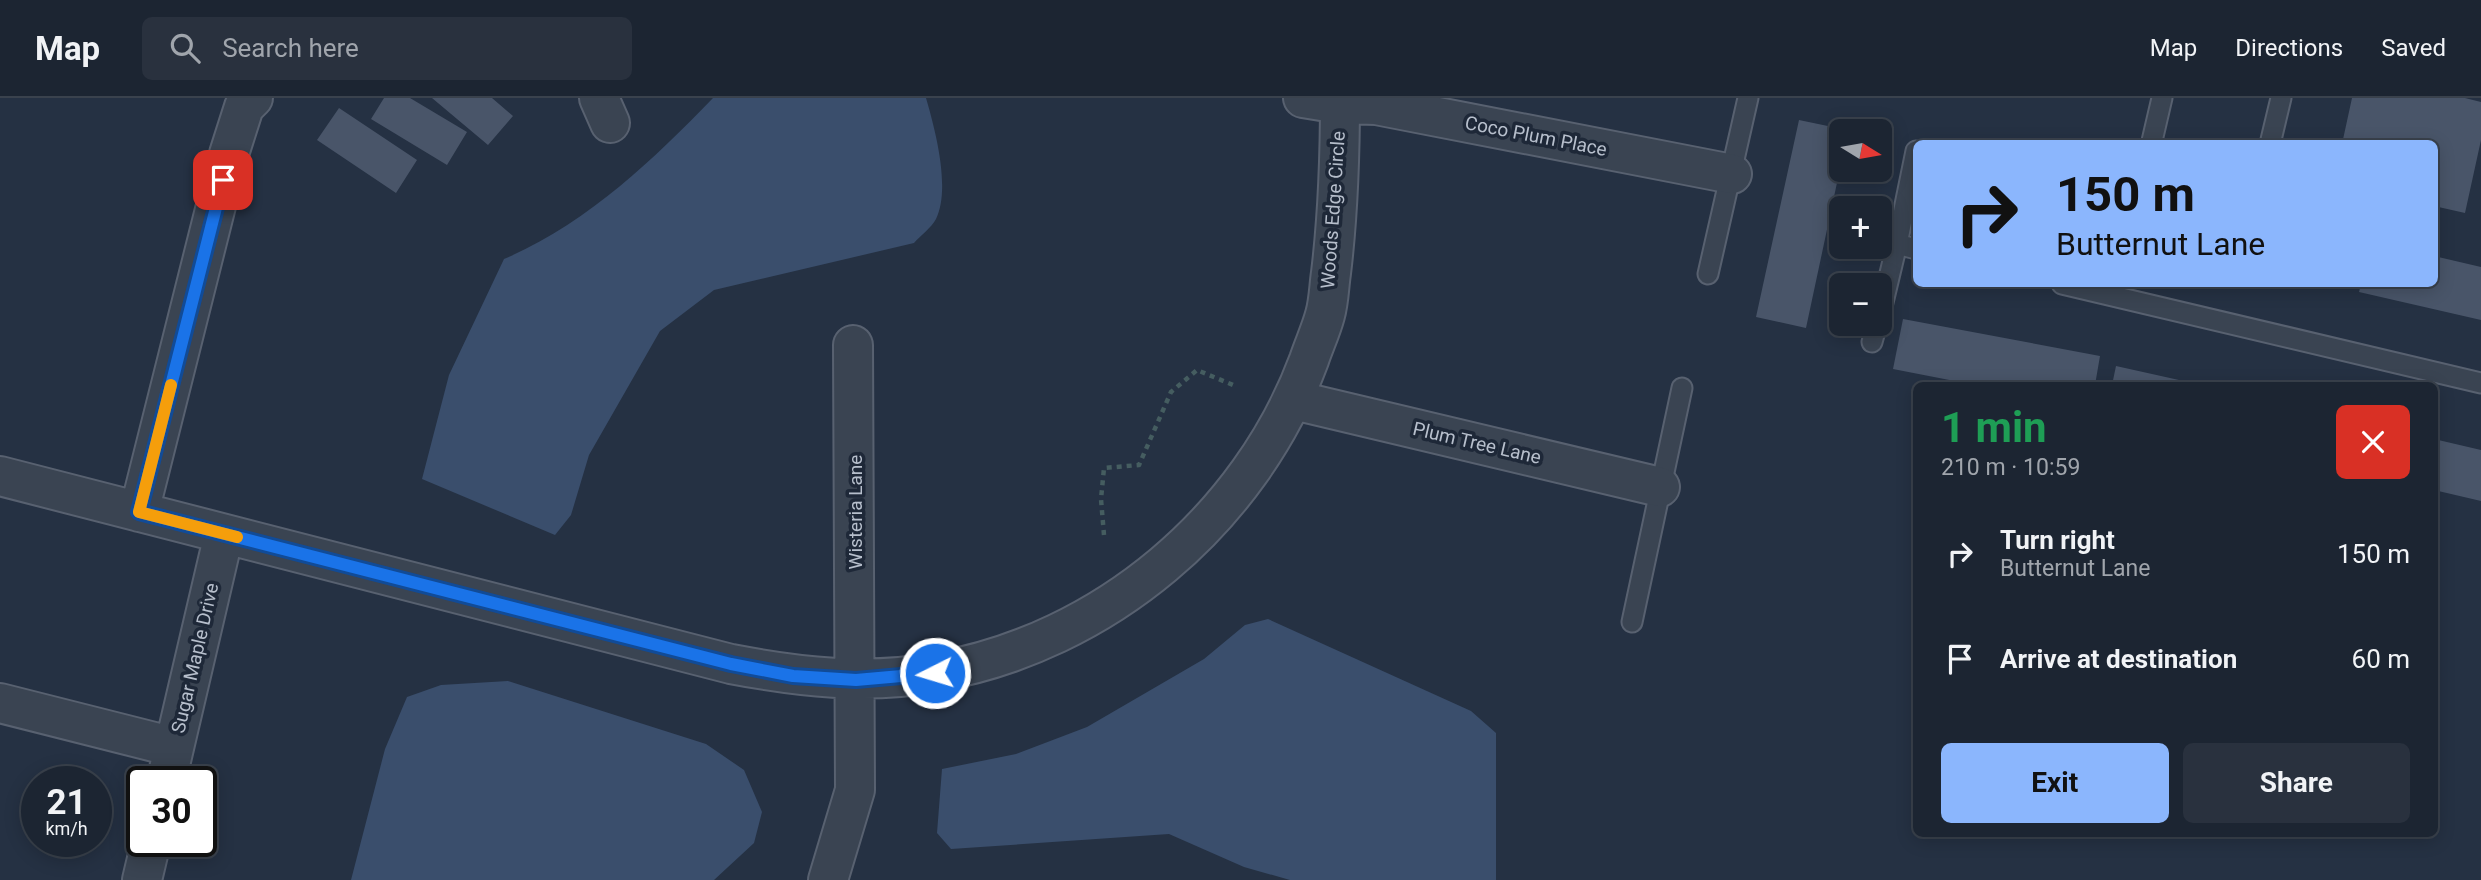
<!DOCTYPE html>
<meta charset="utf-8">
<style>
body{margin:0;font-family:Roboto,sans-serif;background:#29313e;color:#f1f3f6;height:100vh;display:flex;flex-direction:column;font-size:26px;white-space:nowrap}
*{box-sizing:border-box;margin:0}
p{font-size:23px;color:#a0a5ac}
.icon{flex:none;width:38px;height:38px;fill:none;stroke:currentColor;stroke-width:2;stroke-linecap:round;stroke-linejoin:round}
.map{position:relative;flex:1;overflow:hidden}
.panel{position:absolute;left:1913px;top:284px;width:525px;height:455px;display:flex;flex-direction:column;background:#1c2532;border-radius:10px;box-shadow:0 4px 18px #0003,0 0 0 2px #3a424d}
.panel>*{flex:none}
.banner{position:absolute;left:1913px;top:42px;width:525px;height:147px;border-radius:10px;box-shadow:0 4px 18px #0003,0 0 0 2px #3a424d;background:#8bb6fd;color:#111;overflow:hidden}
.needle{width:46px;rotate:101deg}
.fabs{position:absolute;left:1829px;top:21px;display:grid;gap:14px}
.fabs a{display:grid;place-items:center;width:63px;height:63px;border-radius:10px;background:#1c2532;box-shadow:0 4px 18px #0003,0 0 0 2px #3a424d;font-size:35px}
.speed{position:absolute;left:21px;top:668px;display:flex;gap:14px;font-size:35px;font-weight:700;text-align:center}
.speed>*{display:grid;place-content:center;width:91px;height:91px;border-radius:50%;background:#1c2532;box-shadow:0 4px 18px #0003,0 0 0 2px #3a424d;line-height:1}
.speed small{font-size:18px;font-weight:400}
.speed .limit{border:4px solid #111;border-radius:10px;background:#fff;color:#111}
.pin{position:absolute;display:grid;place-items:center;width:60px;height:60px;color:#fff;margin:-30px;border-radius:14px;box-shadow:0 4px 10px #0006}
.me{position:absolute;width:77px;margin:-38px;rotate:265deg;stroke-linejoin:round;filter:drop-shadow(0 0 5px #0008)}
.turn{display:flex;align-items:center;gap:24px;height:147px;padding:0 28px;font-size:32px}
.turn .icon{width:91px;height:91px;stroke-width:2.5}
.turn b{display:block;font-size:49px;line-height:60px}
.round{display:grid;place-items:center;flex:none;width:74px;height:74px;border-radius:10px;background:#29313e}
.headline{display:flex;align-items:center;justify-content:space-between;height:119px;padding:0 28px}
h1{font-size:42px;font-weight:700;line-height:52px;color:#1e9e55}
.primary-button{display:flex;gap:14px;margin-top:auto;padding:14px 28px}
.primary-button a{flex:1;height:80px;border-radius:10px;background:#8bb6fd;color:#111;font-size:28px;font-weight:700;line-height:80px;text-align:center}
.primary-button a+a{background:#29313e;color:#f1f3f6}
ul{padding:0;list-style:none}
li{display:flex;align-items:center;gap:21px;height:105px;padding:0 28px}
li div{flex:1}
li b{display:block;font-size:26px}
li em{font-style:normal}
header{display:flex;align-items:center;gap:42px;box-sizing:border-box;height:98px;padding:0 35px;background:#1c2532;border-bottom:2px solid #3a424d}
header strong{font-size:33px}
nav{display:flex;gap:38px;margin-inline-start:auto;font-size:24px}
.search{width:490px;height:63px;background:#29313e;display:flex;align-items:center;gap:18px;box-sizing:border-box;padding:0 24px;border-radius:10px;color:#a0a5ac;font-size:26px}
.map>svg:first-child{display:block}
.water{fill:#3a4e6c}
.building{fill:#495569}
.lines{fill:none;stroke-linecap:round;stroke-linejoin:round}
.lane-casing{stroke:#586170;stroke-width:23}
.street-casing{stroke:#586170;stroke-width:42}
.path{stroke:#455d60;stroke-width:4.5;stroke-dasharray:5 5;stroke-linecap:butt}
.lane{stroke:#3a4452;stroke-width:19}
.street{stroke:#3a4452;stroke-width:38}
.route-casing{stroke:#114b97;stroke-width:18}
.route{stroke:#1a73e8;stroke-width:12}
.slow{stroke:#f59e0b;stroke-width:12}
.labels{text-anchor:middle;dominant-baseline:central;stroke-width:7;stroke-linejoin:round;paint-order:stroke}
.street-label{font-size:19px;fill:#b7bfcc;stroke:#1e2838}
</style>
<header>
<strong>Map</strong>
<div class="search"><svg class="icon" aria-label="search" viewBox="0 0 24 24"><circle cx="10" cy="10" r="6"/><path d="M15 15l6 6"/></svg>Search here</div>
<nav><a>Map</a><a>Directions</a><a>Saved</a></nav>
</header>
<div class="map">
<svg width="2481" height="782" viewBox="0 0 2481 782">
<rect width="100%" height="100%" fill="#253143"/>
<!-- water -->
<path class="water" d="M713,0H926C935,31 951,90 936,121C932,129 920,138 914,145L714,192L660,233L589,357L571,417L555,437L422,381L449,277L504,161C586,126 652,63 713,0Z
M1268,521L1471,613L1496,635V782H1290L1244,769L1169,736L951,751L937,735L942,671L1016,656L1087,629L1204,561L1245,527Z
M508,583L706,646L744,672L762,714L754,745L714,782H351L385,651L407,599L441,587Z"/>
<!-- building -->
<path class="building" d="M384,0H410L467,34L447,67L371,21Z
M432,0H492L513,18L488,47Z
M2352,0H2465L2481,4V42L2465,115L2434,108V46H2342Z
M339,10L417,62L396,95L317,42Z
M1799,22L1847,32L1841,33V66L1806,230L1756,219Z
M2434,158L2481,169V222L2359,194L2361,186H2434Z
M1903,221L2100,258L2095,287H1975L1893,271Z
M2116,268L2197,286L2196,287H2112Z
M2434,341L2481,352V403L2434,392Z"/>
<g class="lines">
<defs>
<path id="lane" d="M2152,43L2162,0
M2270,46L2281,0
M1916,53L1897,146L1916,151
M1708,176L1748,0
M2062,186L2481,285
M1880,217L1897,146
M1872,244L1877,226
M1632,524L1682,290"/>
<path id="street" d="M599,0L610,25
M1303,0L1340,6L1376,7L1732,76
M1294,302L1660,389
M0,378L731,566C799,579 867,587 936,574C1104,545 1250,421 1309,262C1314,247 1321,232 1325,217C1329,203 1329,188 1331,175C1338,117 1340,58 1340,0
M139,414L229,56L244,9L253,0
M0,605L174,649
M166,684L224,436
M142,782L151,744
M828,782L855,692L853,247"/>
</defs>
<!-- lane casing -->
<use href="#lane" class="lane-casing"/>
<!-- street casing -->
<use href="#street" class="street-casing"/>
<!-- path -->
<path class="path" d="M1104,437L1101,401L1104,370L1139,367L1171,294L1197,272L1233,287"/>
<!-- lane -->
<use href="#lane" class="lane"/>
<!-- street -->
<use href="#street" class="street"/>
</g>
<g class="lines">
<defs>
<path id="route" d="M223,82L139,414L731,566L793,578L856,582L935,575"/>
</defs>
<!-- route casing -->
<use href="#route" class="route-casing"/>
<!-- route -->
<use href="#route" class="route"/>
<!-- slow -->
<path class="slow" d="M171,287L139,414L237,439"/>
</g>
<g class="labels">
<!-- street labels -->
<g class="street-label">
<text transform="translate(1536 38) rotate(11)">Coco Plum Place</text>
<text transform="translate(1333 112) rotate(-86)">Woods Edge Circle</text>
<text transform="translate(1477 345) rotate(13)">Plum Tree Lane</text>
<text transform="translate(855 414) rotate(-90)">Wisteria Lane</text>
<text transform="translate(195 560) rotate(-77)">Sugar Maple Drive</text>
</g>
</g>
</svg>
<div class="fabs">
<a><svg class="needle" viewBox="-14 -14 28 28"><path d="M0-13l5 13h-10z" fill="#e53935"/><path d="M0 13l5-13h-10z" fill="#a0a5ac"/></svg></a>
<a>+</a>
<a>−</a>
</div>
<div class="speed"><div>21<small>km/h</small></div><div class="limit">30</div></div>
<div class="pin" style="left:223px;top:82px;background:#d93025"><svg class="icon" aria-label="arrive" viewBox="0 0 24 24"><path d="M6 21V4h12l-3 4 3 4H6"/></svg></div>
<svg class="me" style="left:935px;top:575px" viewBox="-20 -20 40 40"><circle r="17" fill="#1a73e8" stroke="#fff" stroke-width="3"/><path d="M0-11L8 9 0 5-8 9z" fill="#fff"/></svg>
<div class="banner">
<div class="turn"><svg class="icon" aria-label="right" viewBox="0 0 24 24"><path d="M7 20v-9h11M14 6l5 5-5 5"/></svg><div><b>150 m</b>Butternut Lane</div></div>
</div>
<section class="panel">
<div class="headline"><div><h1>1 min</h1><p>210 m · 10:59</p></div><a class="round" style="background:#d93025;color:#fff"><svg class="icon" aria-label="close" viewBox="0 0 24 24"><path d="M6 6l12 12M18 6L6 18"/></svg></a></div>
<ul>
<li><svg class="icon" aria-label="right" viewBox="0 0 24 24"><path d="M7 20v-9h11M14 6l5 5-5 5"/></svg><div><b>Turn right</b><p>Butternut Lane</p></div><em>150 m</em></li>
<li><svg class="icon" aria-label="arrive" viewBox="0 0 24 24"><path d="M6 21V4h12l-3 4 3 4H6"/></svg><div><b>Arrive at destination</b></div><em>60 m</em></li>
</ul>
<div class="primary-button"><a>Exit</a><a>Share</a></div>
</section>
</div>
